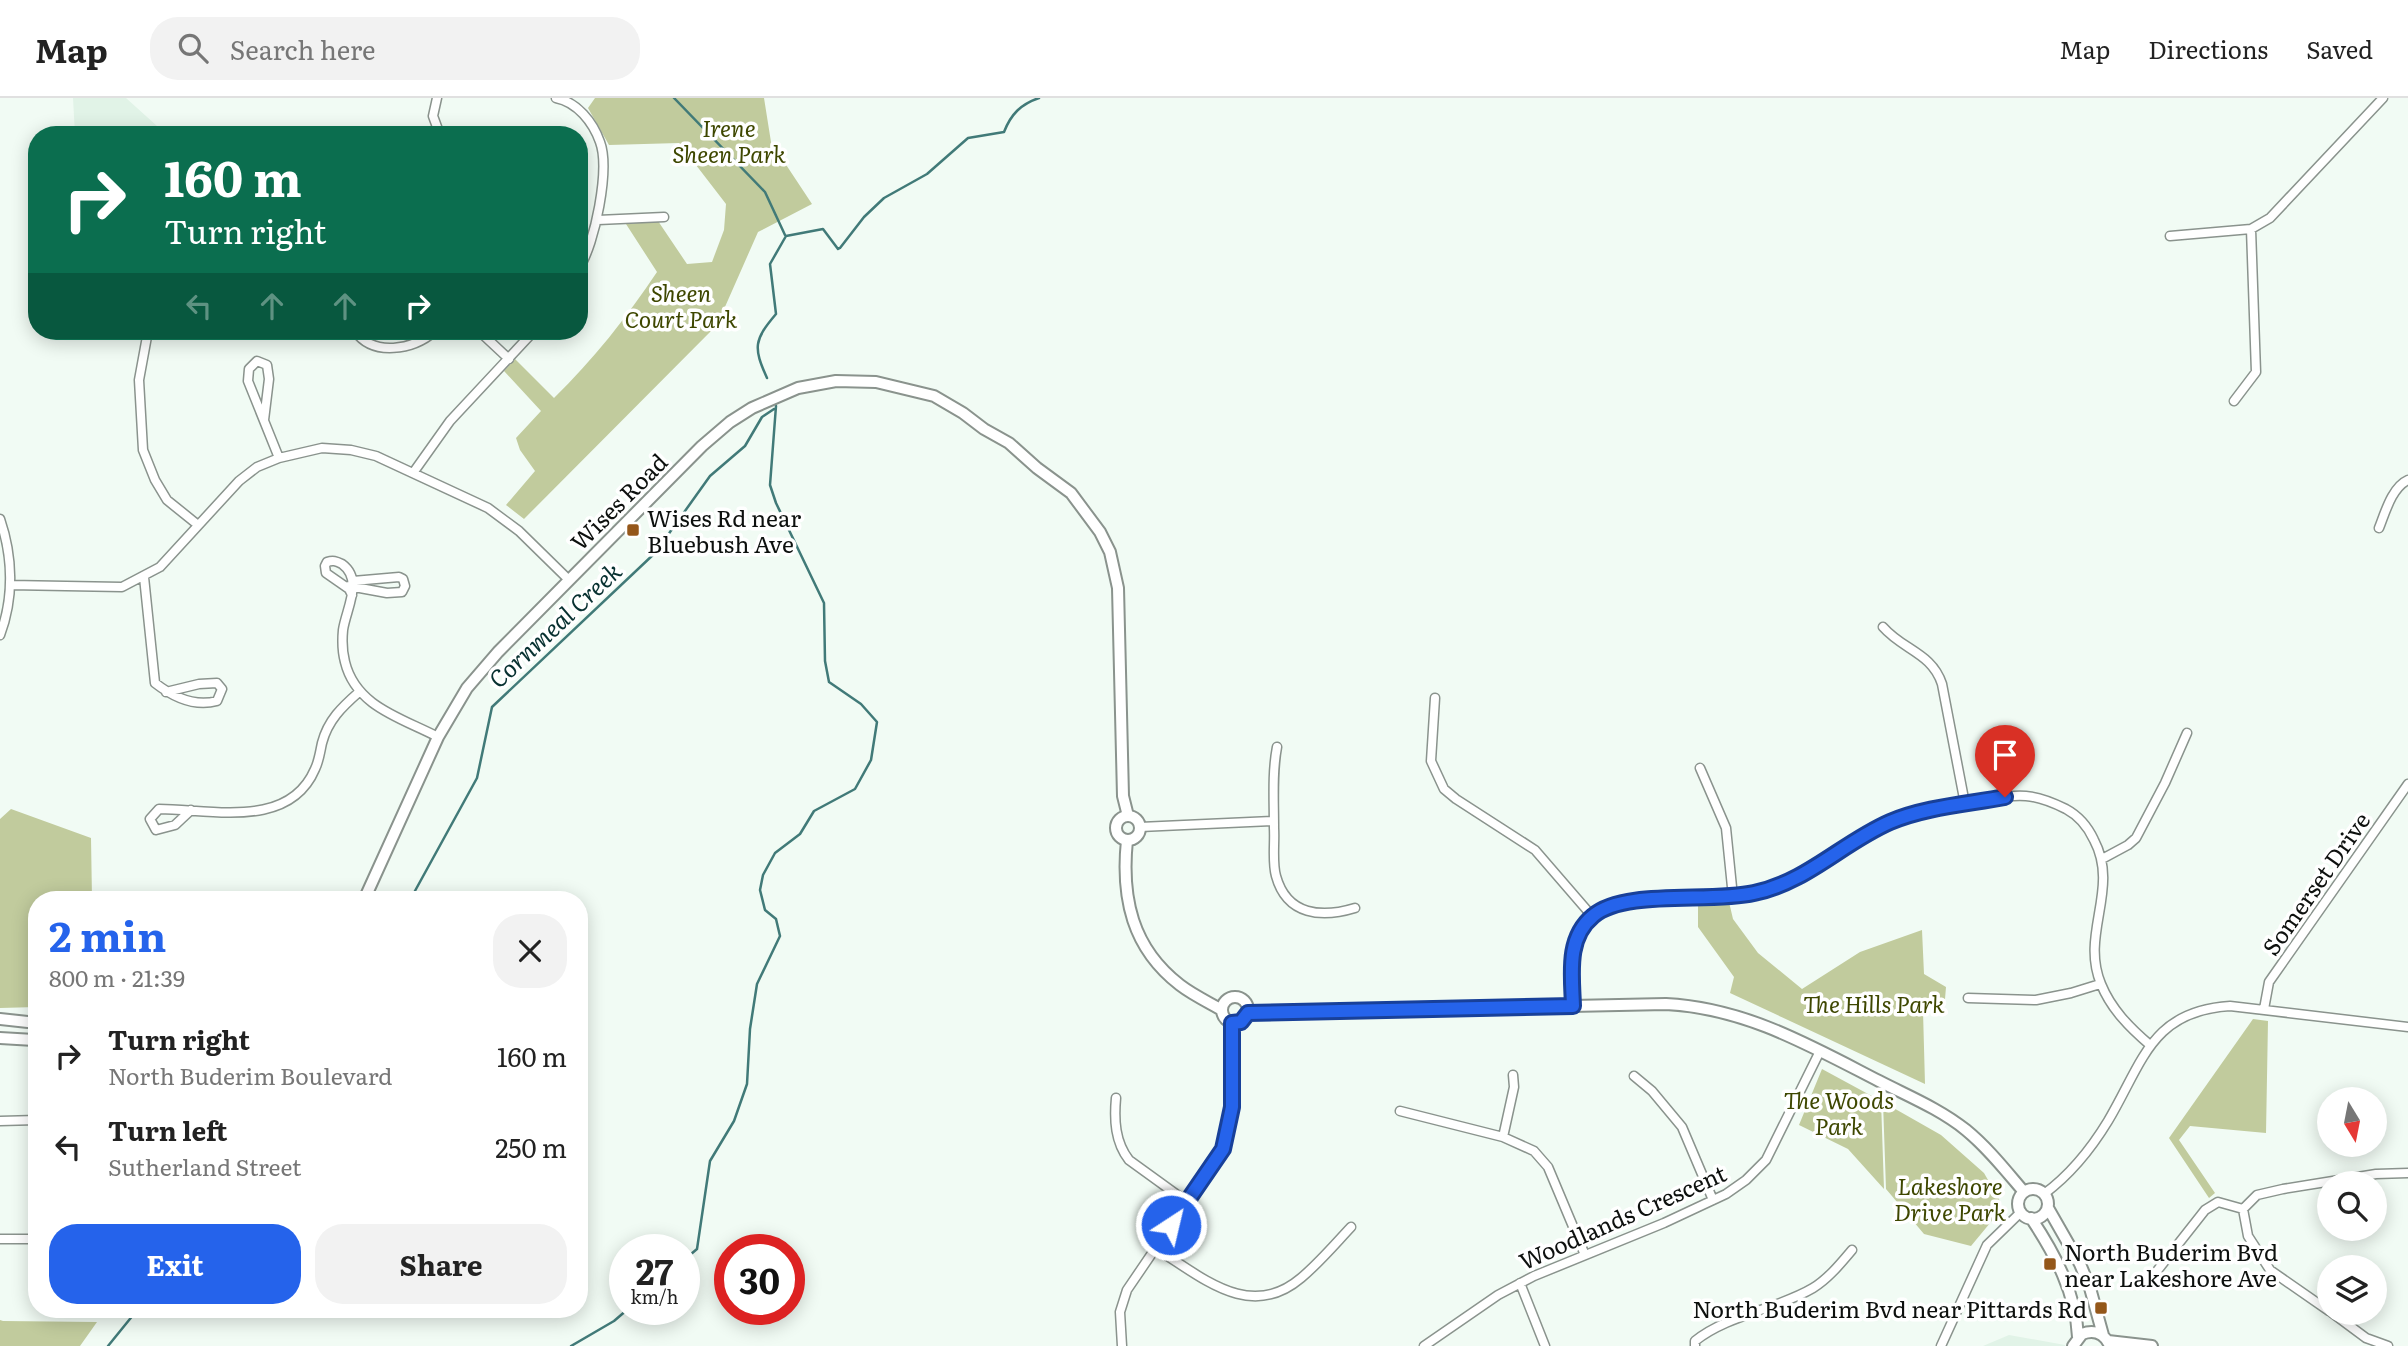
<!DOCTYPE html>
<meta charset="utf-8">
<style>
body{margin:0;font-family:Literata,serif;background:#f2f2f2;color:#222;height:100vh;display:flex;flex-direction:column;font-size:26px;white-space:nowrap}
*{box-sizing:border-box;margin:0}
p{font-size:23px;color:#767676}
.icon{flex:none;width:38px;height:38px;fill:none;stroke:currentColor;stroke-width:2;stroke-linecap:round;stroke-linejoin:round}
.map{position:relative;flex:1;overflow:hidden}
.panel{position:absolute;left:28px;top:793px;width:560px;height:427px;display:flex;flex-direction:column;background:#fff;border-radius:28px;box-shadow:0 4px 18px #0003}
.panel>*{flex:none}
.top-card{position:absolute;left:28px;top:28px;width:560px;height:214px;border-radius:28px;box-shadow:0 4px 18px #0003;background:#0b6e4f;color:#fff;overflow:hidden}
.needle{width:46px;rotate:170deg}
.buttons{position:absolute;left:2317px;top:989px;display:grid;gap:14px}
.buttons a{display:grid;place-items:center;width:70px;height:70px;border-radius:50%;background:#fff;box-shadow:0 4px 18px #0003;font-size:35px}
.speed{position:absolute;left:609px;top:1136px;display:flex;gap:14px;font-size:35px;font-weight:700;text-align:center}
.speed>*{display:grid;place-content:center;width:91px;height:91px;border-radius:50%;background:#fff;box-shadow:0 4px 18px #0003;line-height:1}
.speed small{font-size:18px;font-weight:400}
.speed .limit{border:10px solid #d22;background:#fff;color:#111}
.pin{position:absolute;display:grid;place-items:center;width:60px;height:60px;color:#fff;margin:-72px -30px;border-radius:50% 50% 50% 0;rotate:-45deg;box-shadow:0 0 7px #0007}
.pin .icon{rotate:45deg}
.me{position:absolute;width:77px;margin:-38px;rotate:35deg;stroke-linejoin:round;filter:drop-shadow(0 0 5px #0008)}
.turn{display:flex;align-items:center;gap:24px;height:147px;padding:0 21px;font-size:32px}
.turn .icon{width:91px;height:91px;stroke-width:2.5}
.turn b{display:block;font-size:49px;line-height:60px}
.lanes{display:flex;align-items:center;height:66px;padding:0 21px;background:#0003;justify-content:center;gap:35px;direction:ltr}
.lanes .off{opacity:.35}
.round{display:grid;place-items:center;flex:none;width:74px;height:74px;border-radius:28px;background:#f2f2f2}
.headline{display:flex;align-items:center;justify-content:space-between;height:119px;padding:0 21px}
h1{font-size:42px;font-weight:700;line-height:52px;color:#2563eb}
.primary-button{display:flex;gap:14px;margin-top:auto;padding:14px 21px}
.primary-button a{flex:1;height:80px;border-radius:28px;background:#2563eb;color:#fff;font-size:28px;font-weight:700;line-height:80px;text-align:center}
.primary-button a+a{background:#f2f2f2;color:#222}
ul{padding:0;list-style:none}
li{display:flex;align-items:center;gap:21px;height:91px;padding:0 21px}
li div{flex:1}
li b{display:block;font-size:26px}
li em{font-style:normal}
header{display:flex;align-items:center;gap:42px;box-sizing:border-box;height:98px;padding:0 35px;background:#fff;border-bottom:2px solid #e0e0e0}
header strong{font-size:33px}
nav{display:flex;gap:38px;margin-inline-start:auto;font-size:24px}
.search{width:490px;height:63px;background:#f2f2f2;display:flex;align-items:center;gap:18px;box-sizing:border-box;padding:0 24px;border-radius:28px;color:#767676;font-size:26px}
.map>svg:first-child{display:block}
.built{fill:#e1f3e7}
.green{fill:#c1cb9d}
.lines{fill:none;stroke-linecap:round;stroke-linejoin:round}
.stream{stroke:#417a78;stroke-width:2.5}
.minor-casing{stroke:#8a938d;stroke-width:11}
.tertiary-casing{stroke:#8a938d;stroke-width:14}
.minor{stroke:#fff;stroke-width:8}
.tertiary{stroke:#fff;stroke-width:10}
.route-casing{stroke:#184099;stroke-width:18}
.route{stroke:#2563eb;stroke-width:12}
.poi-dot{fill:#94571a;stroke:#fff;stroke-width:2.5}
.labels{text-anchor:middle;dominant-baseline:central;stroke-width:7;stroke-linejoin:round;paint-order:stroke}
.park-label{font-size:23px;font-style:italic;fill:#3e4700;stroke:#fff}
.street-label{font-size:23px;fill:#0d100e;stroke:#fff}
.poi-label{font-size:23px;fill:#0d100e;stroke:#fff;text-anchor:start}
.water-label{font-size:24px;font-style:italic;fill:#073030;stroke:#fff}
</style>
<header>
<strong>Map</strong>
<div class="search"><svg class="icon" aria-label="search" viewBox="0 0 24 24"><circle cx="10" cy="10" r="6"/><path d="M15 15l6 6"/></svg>Search here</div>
<nav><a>Map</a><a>Directions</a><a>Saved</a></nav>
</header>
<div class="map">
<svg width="2408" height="1248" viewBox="0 0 2408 1248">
<rect width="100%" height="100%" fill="#f1fbf4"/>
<!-- built -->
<path class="built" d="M73,0H126L167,37H75Z
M2009,1237L2065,1247V1248H1983Z"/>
<!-- green -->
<path class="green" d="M595,0H764L771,44L812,106L758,134L717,227L524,421L506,407L535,373L520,352L516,340L541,313L504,273L515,261L554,300C593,262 627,219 657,174L626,126L658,123L687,166L712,164L724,132L726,106L679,45L609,47L588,10Z
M11,711L91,740L92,801L37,802V909L0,910V721Z
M1698,804H1729L1733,821L1758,855L1802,891L1860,854L1922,832L1924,876L1946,889L1945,901L1923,913L1925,986L1730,895L1734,879L1698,829Z
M2253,921L2268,923L2266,1035L2190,1028L2179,1042L2215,1095L2209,1100L2169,1040Z
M1822,971L1881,1003L1884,1091L1848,1051L1799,1027Z
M1883,1004L1941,1037L1984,1075L2000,1103V1113L1971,1148L1924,1136L1886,1091Z
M0,1222L3,1223L97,1224L80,1248H0Z"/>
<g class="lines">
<!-- stream -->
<path class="stream" d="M674,0L765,94L785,137
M767,280C753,249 754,242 776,216L770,166L786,138L823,131L838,151L840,150L864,119L884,100L927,76L968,40L1004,34C1011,16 1021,6 1039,0
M410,802L477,680L492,609L655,455L710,378L745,348L762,319L774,311
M684,1162L697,1151L710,1063L734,1023L747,986L750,931L757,886L780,838L776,821L765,812L760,792L763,777L775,755L800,736L814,713L855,691L871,662L877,624L861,606L829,584L825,563L824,505L776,405L770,387L776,308
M108,1248L138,1211
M571,1248L614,1223L628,1211"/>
<defs>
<path id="minor" d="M437,0L433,18L440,37
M556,0C577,4 593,24 600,44C610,71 595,146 579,170
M598,122L664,119
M2170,138L2251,131L2270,120L2383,0
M148,233L139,282L143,352L155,382L167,402L198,427
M355,233C373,259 413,252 435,233
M479,233L509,261
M2234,303L2256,274L2251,131
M264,322L269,281L267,267L257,263L249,271L248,283L279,360
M413,375L450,323L534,233
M0,421C13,459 14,500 0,537
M2379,430C2385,415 2392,389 2408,382
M144,479L155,585C173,599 195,609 217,603L222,591L217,585L199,586L166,594
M10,487L122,489L160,469L239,383L257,369L279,360L322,350L351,352L376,358L488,410L519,433L569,482
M349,488L387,495L402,494L405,488L403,481L399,479L353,483
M352,497L349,491L326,475L325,468L327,464C333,462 336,463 342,466C364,482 346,511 343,532C342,543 342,553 345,564C356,609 402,620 438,639
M1883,529C1903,552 1932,555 1942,586L1965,706
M1435,600L1431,663L1444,691L1456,701L1535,752L1592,818
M1277,649C1272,675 1274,703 1274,730C1275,745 1272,764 1276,778C1287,818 1322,820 1355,810
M1700,670L1726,730L1733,799
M191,712L175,727L156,732L150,721L159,711C211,711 289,732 315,671C319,663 320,654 322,645C328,622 342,609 359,594
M1140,729L1274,723
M2102,761L2128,747L2136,740L2165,685L2187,635
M1968,900L2036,902L2071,895L2100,886
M1573,908C1572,877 1566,841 1592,818C1623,792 1708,804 1751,796C1802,786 1838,751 1882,728C1909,714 1995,696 2026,698C2040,699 2054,705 2066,711C2079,718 2088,729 2094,742C2120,791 2080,836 2101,886C2111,911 2130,930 2150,947
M2264,911L2269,884L2408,686
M1634,978L1652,993L1682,1029L1713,1102
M1116,1000C1114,1022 1115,1044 1129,1062L1187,1104
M1400,1013L1503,1039L1534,1053L1548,1069L1585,1157
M0,1023L37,1022
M1503,1039L1514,989L1513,977
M2044,1096C2071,1076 2091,1051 2108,1023C2143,964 2151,913 2230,908L2408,929
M2243,1111L2248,1138L2270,1172L2329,1213
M0,1141H37
M1155,1150C1201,1178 1249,1224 1301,1180C1319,1165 1335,1146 1351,1129
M2153,1178L2205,1112L2218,1104L2243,1111L2257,1097L2283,1091L2376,1076L2408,1075
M1520,1185L1545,1248
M2331,1214L2366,1240L2388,1248
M1122,1248L1120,1214L1127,1192L1223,1051L1232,1009V925
M1424,1248L1498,1197L1534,1178L1664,1125L1726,1096L1746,1082L1766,1062L1820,953
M1695,1248V1243C1729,1216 1776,1212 1813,1190C1828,1181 1841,1165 1852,1152
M1941,1248L1987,1147L2021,1114"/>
<path id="tertiary" d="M1116 730a12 12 0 1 1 24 0a12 12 0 1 1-24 0Z
M1127,742C1121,800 1132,850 1180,887C1193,897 1208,904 1222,912
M364,802L438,639L467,590L498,554L702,348L730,324L752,310L798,290L836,283L876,284L934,298L963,315L984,331L1009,345L1037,370L1071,395L1100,434L1110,454L1118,490L1123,698L1128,718
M1222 912a13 13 0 1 1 26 0a13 13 0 1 1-26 0Z
M1248,915L1666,906C1745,910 1809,947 1879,983C1908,998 1940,1011 1966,1032C1988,1050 2006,1073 2024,1094
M0,921L37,925
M0,940L34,942
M2018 1106a15 15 0 1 1 30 0a15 15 0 1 1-30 0Z
M2048,1110L2080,1166L2090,1190L2103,1237
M2031,1120C2055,1156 2076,1195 2078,1239
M2108,1243L2152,1248
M2073,1248L2082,1236C2095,1231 2105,1236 2110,1248"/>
</defs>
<!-- minor casing -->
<use href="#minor" class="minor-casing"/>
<!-- tertiary casing -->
<use href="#tertiary" class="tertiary-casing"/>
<!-- minor -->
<use href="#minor" class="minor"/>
<!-- tertiary -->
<use href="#tertiary" class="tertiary"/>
</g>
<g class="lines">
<defs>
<path id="route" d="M1171,1127L1223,1051L1232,1009V925L1241,924L1248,915L1573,908C1572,877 1566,840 1593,818C1624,791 1710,805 1754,795C1807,784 1842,745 1890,724C1925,709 1968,706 2005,699"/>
</defs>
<!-- route casing -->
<use href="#route" class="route-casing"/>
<!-- route -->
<use href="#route" class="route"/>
</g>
<!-- markers -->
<g class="poi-dot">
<rect x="626" y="425" width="14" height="14" rx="3.5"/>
<rect x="2043" y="1159" width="14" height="14" rx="3.5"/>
<rect x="2094" y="1203" width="14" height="14" rx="3.5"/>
</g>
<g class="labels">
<!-- park labels -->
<g class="park-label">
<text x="729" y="29">Irene<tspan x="729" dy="26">Sheen Park</tspan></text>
<text x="681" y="194">Sheen<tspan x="681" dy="26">Court Park</tspan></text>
<text x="1874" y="905">The Hills Park</text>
<text x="1839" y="1001">The Woods<tspan x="1839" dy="26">Park</tspan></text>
<text x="1950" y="1087">Lakeshore<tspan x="1950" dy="26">Drive Park</tspan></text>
</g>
<!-- street labels -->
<g class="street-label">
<text transform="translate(618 403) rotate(-45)">Wises Road</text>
<text transform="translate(2315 785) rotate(-55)">Somerset Drive</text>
<text transform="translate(1622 1118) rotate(-24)">Woodlands Crescent</text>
</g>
<!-- poi labels -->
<g class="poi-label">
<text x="647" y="419">Wises Rd near<tspan x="647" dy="26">Bluebush Ave</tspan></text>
<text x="2064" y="1153">North Buderim Bvd<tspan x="2064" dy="26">near Lakeshore Ave</tspan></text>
<text x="2087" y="1210" text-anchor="end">North Buderim Bvd near Pittards Rd</text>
</g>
<!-- water labels -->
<g class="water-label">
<text transform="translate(554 526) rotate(-43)">Cornmeal Creek</text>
</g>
</g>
</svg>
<div class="buttons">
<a><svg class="needle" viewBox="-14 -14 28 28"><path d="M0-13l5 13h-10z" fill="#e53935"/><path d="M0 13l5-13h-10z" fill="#767676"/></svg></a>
<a><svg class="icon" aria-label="search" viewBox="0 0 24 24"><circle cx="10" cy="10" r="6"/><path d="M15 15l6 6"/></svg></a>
<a><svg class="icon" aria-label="layers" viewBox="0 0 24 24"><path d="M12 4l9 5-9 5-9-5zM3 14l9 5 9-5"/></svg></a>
</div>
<div class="speed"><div>27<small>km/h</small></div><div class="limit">30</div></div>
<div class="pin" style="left:2005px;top:699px;background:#d93025"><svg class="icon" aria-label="arrive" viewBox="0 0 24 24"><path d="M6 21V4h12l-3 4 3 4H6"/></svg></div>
<svg class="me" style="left:1171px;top:1127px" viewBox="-20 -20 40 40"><circle r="17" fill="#2563eb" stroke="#fff" stroke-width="3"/><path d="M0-11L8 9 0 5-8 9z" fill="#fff"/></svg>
<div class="top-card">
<div class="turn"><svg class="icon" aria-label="right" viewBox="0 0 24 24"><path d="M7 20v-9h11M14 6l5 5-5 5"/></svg><div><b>160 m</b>Turn right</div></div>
<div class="lanes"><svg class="icon off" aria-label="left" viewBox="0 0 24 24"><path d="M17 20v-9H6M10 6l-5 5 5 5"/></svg><svg class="icon off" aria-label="ahead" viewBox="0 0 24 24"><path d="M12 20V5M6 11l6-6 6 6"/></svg><svg class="icon off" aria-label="ahead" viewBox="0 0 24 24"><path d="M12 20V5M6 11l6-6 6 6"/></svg><svg class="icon" aria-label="right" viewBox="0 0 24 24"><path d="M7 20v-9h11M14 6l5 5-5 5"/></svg></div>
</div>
<section class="panel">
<div class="headline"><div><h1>2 min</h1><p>800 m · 21:39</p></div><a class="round"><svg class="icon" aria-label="close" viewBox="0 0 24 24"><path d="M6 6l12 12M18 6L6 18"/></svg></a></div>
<ul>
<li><svg class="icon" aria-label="right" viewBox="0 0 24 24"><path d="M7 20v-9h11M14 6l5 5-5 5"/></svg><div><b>Turn right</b><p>North Buderim Boulevard</p></div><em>160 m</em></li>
<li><svg class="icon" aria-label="left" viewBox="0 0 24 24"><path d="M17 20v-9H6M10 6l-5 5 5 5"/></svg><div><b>Turn left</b><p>Sutherland Street</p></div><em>250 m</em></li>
</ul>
<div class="primary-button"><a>Exit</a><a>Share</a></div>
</section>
</div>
